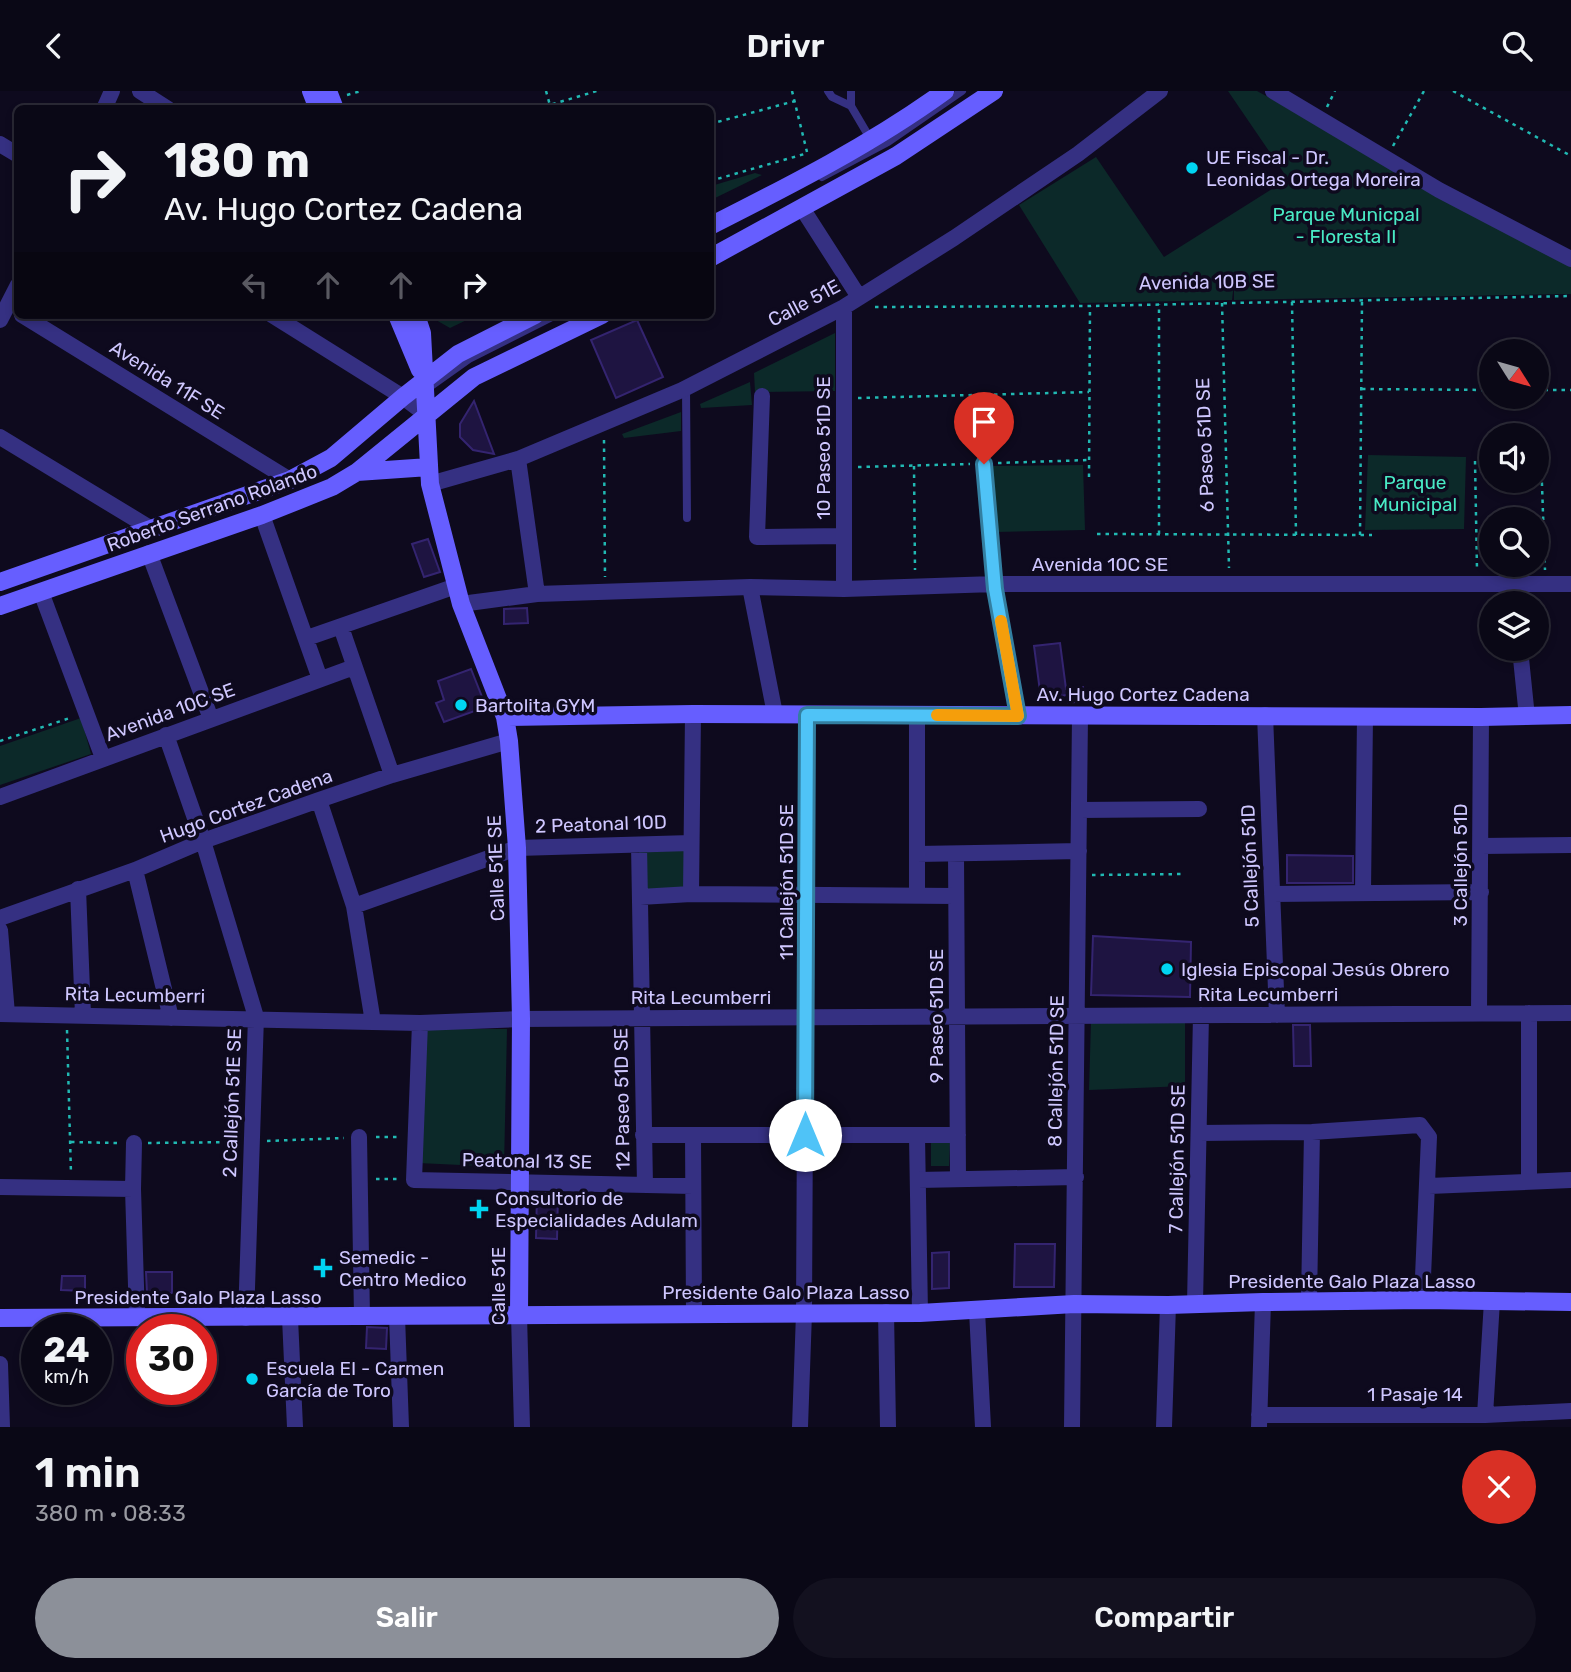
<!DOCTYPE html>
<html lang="es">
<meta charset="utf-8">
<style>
body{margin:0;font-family:Rubik,sans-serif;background:#13111f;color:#f1f3f6;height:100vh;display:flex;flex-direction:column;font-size:26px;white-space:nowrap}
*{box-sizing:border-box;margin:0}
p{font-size:23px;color:#999aa1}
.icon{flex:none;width:38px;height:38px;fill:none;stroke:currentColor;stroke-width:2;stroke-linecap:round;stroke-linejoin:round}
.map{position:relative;height:1336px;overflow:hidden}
.details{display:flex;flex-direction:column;background:#0a0816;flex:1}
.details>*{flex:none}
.guide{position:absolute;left:14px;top:14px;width:700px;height:214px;border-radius:10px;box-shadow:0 4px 10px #0003,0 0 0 2px #2a2935;background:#0a0816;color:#f1f3f6;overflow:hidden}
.needle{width:46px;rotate:127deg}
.tools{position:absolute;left:1479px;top:248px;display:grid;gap:14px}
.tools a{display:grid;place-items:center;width:70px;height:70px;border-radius:50%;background:#0a0816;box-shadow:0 4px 10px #0003,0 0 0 2px #2a2935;font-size:35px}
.speed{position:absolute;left:21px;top:1223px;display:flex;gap:14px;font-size:35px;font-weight:700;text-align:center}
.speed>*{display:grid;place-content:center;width:91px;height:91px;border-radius:50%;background:#0a0816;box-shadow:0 4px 10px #0003,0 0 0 2px #2a2935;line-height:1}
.speed small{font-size:18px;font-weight:400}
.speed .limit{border:10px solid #d22;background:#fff;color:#111}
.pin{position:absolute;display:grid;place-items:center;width:60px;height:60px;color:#fff;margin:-72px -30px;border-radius:50% 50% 50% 0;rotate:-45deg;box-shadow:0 0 7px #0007}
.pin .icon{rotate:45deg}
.me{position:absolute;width:77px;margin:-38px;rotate:0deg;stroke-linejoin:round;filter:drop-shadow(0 0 5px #0008)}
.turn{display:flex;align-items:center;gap:24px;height:147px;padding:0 35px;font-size:32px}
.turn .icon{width:91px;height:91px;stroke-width:2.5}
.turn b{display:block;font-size:49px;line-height:60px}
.lanes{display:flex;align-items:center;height:66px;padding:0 35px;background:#0003;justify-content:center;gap:35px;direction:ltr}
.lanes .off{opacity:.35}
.round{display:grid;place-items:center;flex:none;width:74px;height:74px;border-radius:37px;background:#13111f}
.head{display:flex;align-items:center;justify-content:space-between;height:119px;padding:0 35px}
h1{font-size:42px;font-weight:600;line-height:52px}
.action{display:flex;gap:14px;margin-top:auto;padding:14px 35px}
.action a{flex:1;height:80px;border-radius:42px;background:#8c9099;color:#fff;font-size:28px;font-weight:600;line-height:80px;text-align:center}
.action a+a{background:#13111f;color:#f1f3f6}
header{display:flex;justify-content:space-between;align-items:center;height:91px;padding:0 35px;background:#0a0816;font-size:32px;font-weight:600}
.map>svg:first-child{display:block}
.green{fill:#0c2929}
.building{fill:#1e1441;stroke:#342470;stroke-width:2}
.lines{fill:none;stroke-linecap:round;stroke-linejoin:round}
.path{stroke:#21b9b3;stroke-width:2.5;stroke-dasharray:3.5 5;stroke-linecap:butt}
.lane{stroke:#353082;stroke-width:8}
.street{stroke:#353082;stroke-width:16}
.secondary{stroke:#665eff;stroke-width:18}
.route-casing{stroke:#337fa1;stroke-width:18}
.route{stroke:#4fc3f7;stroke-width:12}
.slow{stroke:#f59e0b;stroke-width:12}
.poi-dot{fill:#00d5f2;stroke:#0e0a1e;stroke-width:2.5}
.labels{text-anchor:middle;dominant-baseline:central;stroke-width:7;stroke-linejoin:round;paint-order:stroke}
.poi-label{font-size:19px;fill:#cfc7ff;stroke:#0e0a1e;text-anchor:start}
.park-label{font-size:19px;fill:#49eac5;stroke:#0e0a1e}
.street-label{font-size:19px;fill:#cfc7ff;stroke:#0e0a1e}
</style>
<header><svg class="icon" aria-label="back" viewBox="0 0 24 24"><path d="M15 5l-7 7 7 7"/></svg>Drivr<svg class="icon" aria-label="search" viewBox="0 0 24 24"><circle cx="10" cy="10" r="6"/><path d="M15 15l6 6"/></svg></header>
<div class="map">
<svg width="1571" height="1336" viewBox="0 0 1571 1336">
<rect width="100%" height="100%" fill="#0e0a1e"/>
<!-- green -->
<path class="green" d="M1228,0H1257L1571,174V203L1234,209V192L1232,209L1080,212L1019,114L1096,66L1164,166L1288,88Z
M755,82L762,84L711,109V95Z
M434,224H477L450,237L436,229Z
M835,242V300L755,301L754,282Z
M750,291L752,314L701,317L700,313Z
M681,321V340L624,347L622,343Z
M1368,364L1466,366L1464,438L1365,439Z
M1083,374L1085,439L995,441L988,375Z
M81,627L91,663L0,694V655Z
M691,752V803L640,806L639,754Z
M1185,929V995L1089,999L1091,931Z
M424,938H507L504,1076L418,1072Z
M950,1049L949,1075H931V1050Z"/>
<!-- building -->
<path class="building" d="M637,229L663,286L616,307L591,249Z
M474,310L494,363L473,359L460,346V333Z
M428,448L440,481L424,486L412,453Z
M527,517L528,532L504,533V518Z
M1060,552L1066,598L1083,596L1085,610L1068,612L1067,604L1041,608L1034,555Z
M471,578L486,616L444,631L436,612L444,609L438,590Z
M1287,764L1353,765V792H1287Z
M1093,845L1191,851L1190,906L1091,904Z
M1293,934H1310L1311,975H1294Z
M537,1102L558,1103L557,1148L536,1147Z
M1015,1153H1055L1054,1196H1014Z
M949,1161V1197L932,1198V1162Z
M146,1181H172V1202H147Z
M62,1185H85V1200L61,1199Z
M367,1236L387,1237L386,1258L366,1257Z"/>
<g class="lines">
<!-- path -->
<path class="path" d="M546,0L551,18
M792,0L807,61
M1453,0L1571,65
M347,4L361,0
M1327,16L1335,0
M536,18L597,0
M710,33L795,10
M1393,55L1424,0
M710,90L808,62
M1292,211L1296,444
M1222,212L1229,477
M875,216L1090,215L1571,205
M1362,298L1491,299
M1536,299H1571
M858,307L1089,301
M604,349L605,486
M1541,366L1545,479
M1475,370L1477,479
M998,372L1089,369
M914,375L915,479
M858,376L970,373
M1089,386L1090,215
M1097,443L1372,444
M1159,443V213
M1360,444L1362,210
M0,650L70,627
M1092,784L1184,783
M67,939L71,1083
M376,1046H400
M267,1050L344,1047
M71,1051L117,1052
M148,1052L236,1051
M376,1088H397"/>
<!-- lane -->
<path class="lane" d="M828,0L832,6L851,15
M851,0V15L871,49
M822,86L888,51L962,0
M431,295L469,268L556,224
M686,297L687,427"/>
<!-- street -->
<path class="street" d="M140,0L168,18
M1273,0L1439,99L1571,168
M104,18L112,0
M0,53L18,64
M802,117L859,206
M844,216V498
M22,224L290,389
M272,224L403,306L427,324
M0,229L18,194
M762,305L757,446L844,445
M0,346L150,437
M518,368L537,503
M984,373L995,498L1018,625
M430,393L518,368L682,299L844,216L954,147L1078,63L1160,0
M262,424L320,588
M149,462L211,628
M1514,493L1516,513
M750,496L775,623
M41,501L103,667
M461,513L537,503L750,496L844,498L995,493H1571
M341,536L392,684
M307,547L456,495
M1520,558L1527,626
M1265,624L1277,924
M166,644L203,750L256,926L246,1227
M0,706L354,576
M319,709L354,815L373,931
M1079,719L1199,718
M639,754L645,1094
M1481,755L1571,754
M917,763L1079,760
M956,763L958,1088
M135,779L171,927
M78,798L83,924
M1363,801L1365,626
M691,803L693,623
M1272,803L1481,801
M917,805V623
M640,806L691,803L956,805
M354,815L517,757L691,752
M0,827L135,779L203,750L319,709L392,684L509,650
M0,839L7,923
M1479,922L1481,626
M1529,922V1090
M0,923L420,932L521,928L1571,922
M420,932L414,1089L693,1095
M1199,1042L1312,1041L1420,1034L1429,1046L1422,1209
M643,1044H958
M693,1044L694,1222
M917,1045L920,1222
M359,1046L362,1226
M134,1052L133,1098L137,1227
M918,1089L1076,1086
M1429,1095L1571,1089
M0,1096L133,1098
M1309,1210L1312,1041
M1195,1212L1201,924
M977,1220L983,1336
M886,1221L888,1336
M519,1224L522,1336
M397,1225L401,1336
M290,1227L295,1336
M0,1273L2,1336
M1259,1324H1485L1571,1320
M1485,1324L1492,1210
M800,1336L804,1222L807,624
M1072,1336L1080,625
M1164,1336L1168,1214
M1259,1336L1263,1211"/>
<!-- secondary -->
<path class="secondary" d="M311,0L318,18
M328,0L335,18
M710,135C791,94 872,53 945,0
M710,167L896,65L994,0
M397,224L420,279
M416,224L422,242L430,393L461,513L505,626L509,650L517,757L521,928L519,1224
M357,381L429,376
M0,491L290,389L331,367L403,306L458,263L535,224
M0,515L262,424L332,396L357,381L474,286L602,224
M505,626L693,623L1481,626L1571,624
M0,1227L920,1222L1074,1213L1168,1214L1263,1211L1422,1209L1571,1211"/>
</g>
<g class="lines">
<defs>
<path id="route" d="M805,1044L807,624L1018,625L995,498L984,373"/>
</defs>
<!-- route casing -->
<use href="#route" class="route-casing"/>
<!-- route -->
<use href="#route" class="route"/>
<!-- slow -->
<path class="slow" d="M937,624L1018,625L1001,530"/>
</g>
<!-- markers -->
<g class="poi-dot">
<circle cx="1192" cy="77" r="7"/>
<circle cx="461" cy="614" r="7"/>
<circle cx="1167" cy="878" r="7"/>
<path d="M475.5 1107.5h7v7h7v7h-7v7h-7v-7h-7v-7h7z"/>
<path d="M319.5 1166.5h7v7h7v7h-7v7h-7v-7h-7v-7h7z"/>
<circle cx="252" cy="1288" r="7"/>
</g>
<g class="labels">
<!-- poi labels -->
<g class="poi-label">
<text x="1206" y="66">UE Fiscal - Dr.<tspan x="1206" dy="22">Leonidas Ortega Moreira</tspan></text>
<text x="475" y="614">Bartolita GYM</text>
<text x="1181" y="878">Iglesia Episcopal Jesús Obrero</text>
<text x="495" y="1107">Consultorio de<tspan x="495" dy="22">Especialidades Adulam</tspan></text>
<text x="339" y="1166">Semedic -<tspan x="339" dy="22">Centro Medico</tspan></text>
<text x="266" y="1277">Escuela EI - Carmen<tspan x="266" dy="22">García de Toro</tspan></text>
</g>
<!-- park labels -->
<g class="park-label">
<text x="1346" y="123">Parque Municpal<tspan x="1346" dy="22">- Floresta II</tspan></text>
<text x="1415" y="391">Parque<tspan x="1415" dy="22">Municipal</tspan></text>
</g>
<!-- street labels -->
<g class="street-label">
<text transform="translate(1207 191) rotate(-1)">Avenida 10B SE</text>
<text transform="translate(804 212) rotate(-28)">Calle 51E</text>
<text transform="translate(167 289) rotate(32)">Avenida 11F SE</text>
<text transform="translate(1205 354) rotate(-92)">6 Paseo 51D SE</text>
<text transform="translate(823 357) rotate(-90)">10 Paseo 51D SE</text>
<text transform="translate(212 417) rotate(-20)">Roberto Serrano Rolando</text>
<text x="1100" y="473">Avenida 10C SE</text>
<text x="1143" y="603">Av. Hugo Cortez Cadena</text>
<text transform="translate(170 621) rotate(-20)">Avenida 10C SE</text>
<text transform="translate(246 715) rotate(-20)">Hugo Cortez Cadena</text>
<text transform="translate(601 733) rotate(-2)">2 Peatonal 10D</text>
<text transform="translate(1460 774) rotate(-90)">3 Callejón 51D</text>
<text transform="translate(1250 775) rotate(-92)">5 Callejón 51D</text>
<text transform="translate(496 777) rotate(-92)">Calle 51E SE</text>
<text transform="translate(786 791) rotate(-90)">11 Callejón 51D SE</text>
<text x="1268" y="903">Rita Lecumberri</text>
<text transform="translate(135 904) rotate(1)">Rita Lecumberri</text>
<text x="701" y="906">Rita Lecumberri</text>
<text transform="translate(936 925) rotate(-90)">9 Paseo 51D SE</text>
<text transform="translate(1056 980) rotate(-89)">8 Callejón 51D SE</text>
<text transform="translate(622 1008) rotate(-91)">12 Paseo 51D SE</text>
<text transform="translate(232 1012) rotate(-88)">2 Callejón 51E SE</text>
<text transform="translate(1177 1068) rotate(-89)">7 Callejón 51D SE</text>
<text transform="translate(527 1070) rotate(1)">Peatonal 13 SE</text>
<text x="1352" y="1190">Presidente Galo Plaza Lasso</text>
<text transform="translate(498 1195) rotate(-90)">Calle 51E</text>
<text x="786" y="1201">Presidente Galo Plaza Lasso</text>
<text x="198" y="1206">Presidente Galo Plaza Lasso</text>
<text x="1415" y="1303">1 Pasaje 14</text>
</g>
</g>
</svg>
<div class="tools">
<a><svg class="needle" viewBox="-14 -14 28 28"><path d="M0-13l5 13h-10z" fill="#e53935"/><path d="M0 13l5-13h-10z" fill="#999aa1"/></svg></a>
<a><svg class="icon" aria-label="sound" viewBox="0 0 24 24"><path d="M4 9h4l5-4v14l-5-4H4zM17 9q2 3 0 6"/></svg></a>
<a><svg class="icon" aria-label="search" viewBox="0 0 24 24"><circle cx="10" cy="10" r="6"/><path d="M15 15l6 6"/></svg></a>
<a><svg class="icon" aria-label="layers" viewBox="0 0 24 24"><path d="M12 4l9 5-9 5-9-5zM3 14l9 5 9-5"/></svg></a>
</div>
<div class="speed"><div>24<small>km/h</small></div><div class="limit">30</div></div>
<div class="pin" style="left:984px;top:373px;background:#d93025"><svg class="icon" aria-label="arrive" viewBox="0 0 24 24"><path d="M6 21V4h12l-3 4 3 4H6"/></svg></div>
<svg class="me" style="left:805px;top:1044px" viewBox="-20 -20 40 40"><circle r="19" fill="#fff"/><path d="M0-13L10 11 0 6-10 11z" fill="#4fc3f7"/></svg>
<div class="guide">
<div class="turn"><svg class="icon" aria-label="right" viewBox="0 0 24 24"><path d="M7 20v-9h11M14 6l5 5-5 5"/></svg><div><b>180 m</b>Av. Hugo Cortez Cadena</div></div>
<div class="lanes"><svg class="icon off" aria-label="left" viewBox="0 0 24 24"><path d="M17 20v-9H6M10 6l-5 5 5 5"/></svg><svg class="icon off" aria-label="ahead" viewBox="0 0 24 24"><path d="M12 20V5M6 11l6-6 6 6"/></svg><svg class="icon off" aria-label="ahead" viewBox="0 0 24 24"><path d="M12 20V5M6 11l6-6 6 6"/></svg><svg class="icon" aria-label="right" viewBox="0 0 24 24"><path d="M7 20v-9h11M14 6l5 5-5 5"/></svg></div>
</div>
</div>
<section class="details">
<div class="head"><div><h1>1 min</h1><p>380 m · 08:33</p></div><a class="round" style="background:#d93025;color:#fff"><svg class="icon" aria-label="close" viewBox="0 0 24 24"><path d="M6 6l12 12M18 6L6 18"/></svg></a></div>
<div class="action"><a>Salir</a><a>Compartir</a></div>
</section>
